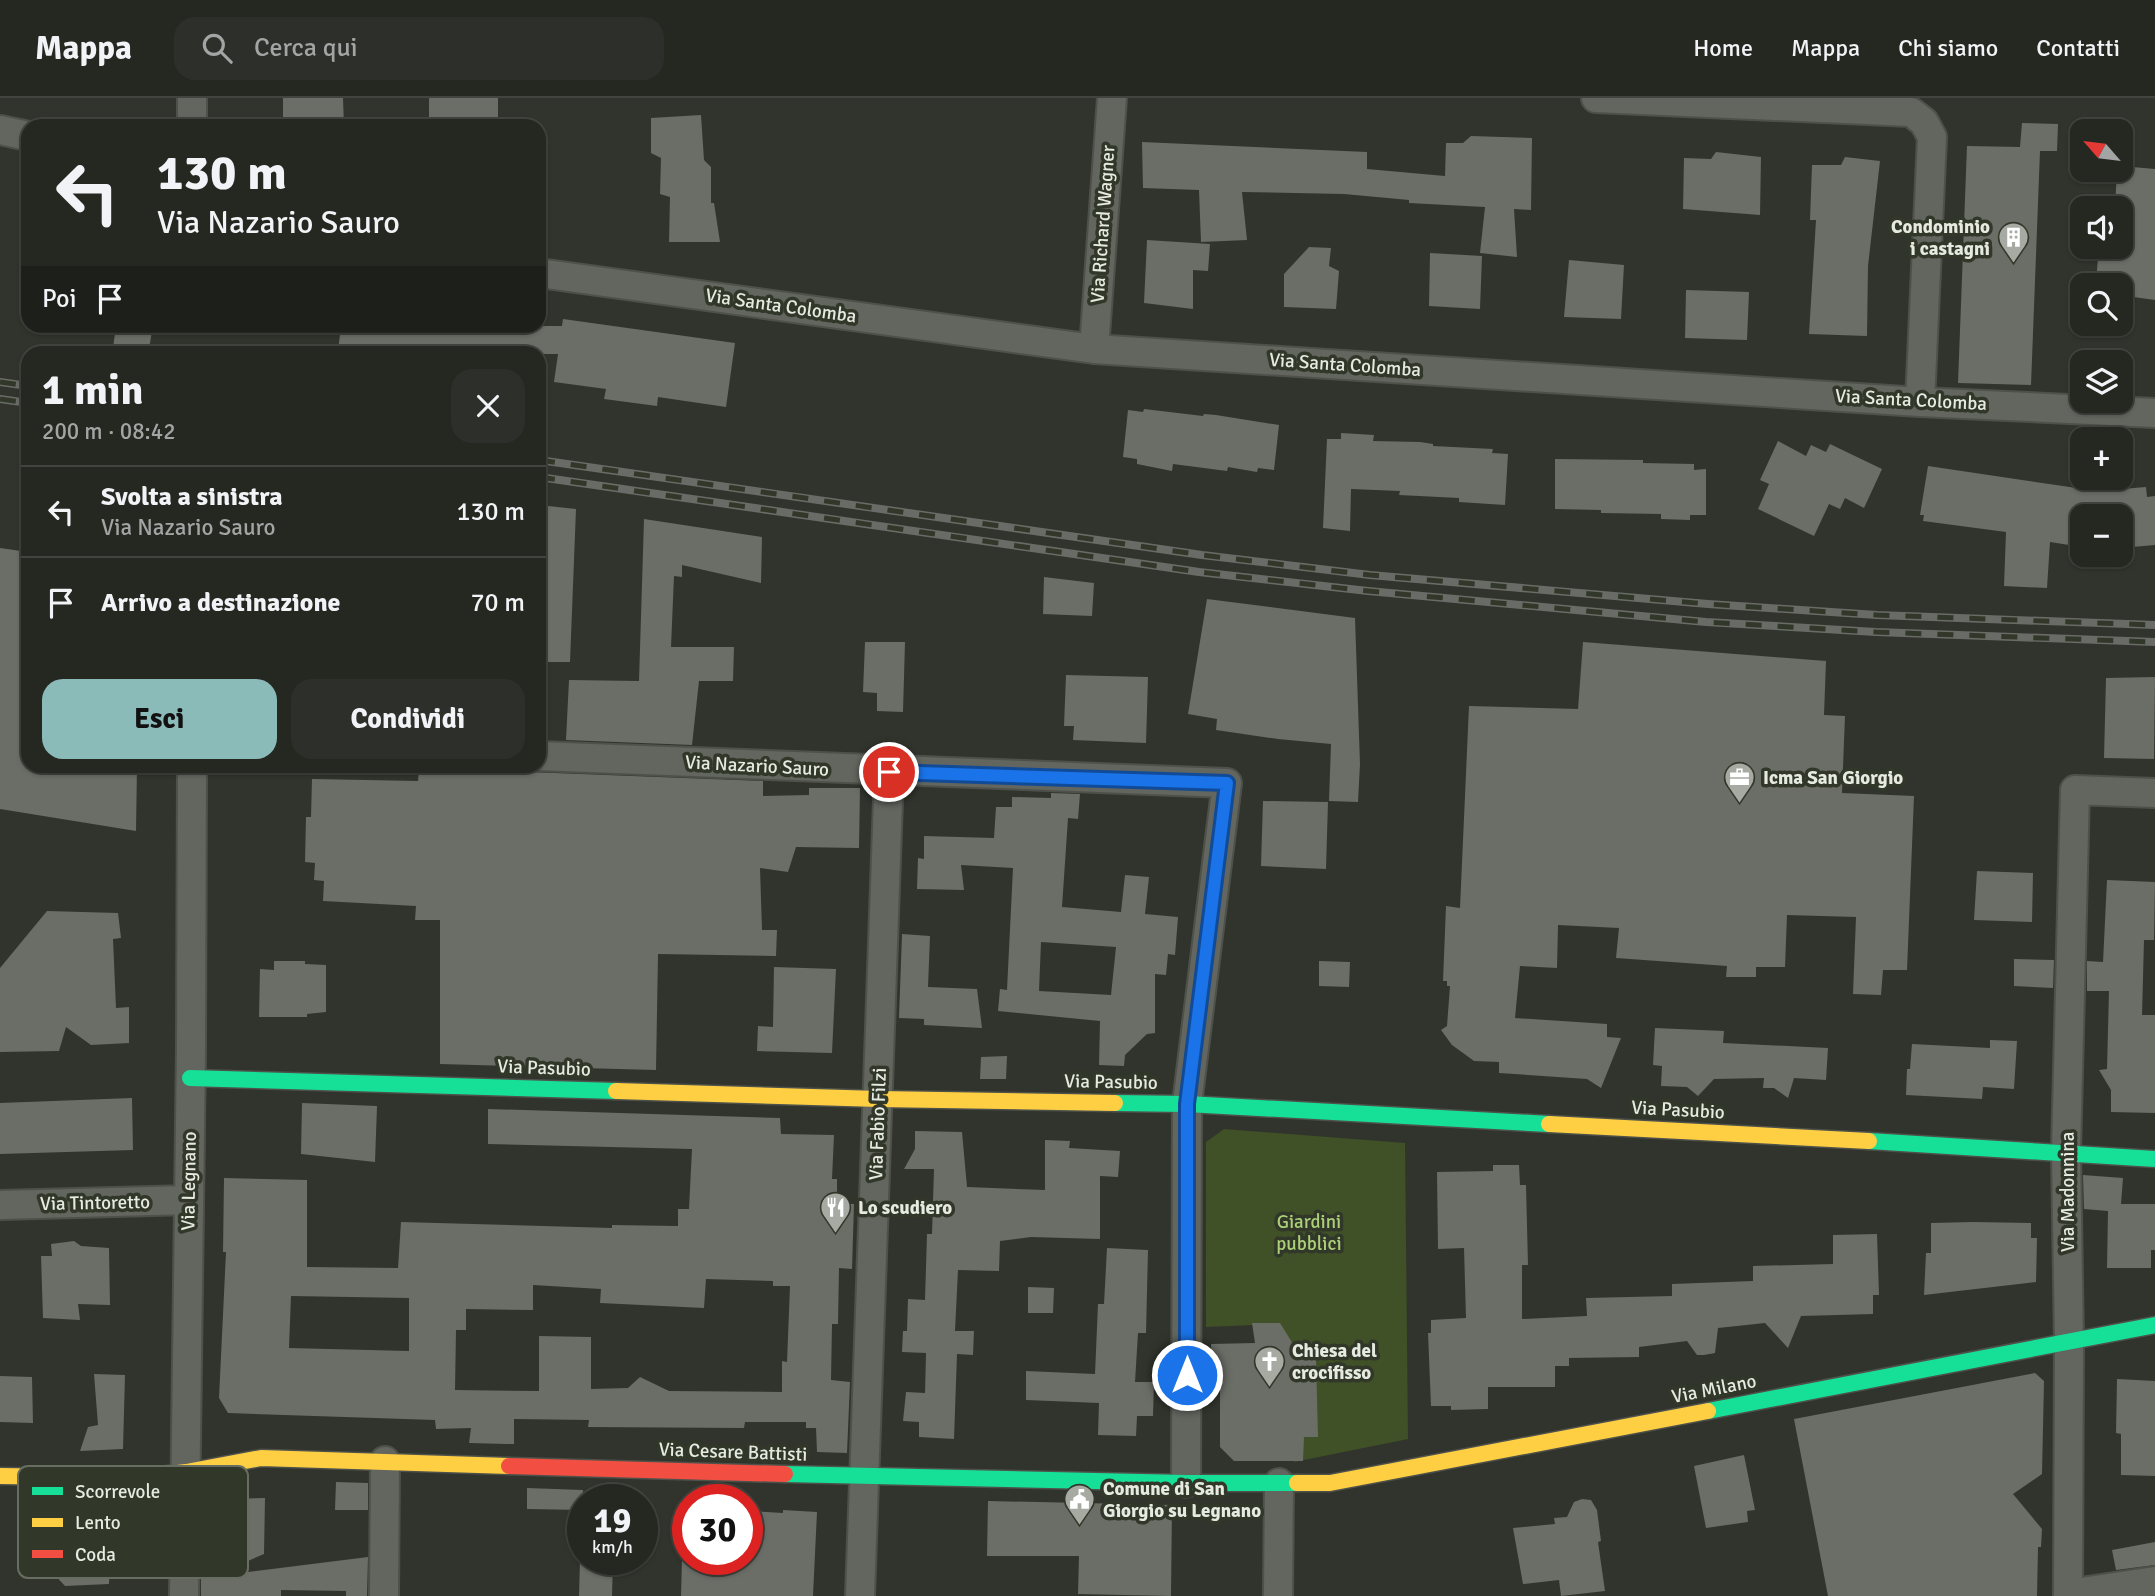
<!DOCTYPE html>
<html lang="it">
<meta charset="utf-8">
<style>
body{margin:0;font-family:Signika,sans-serif;background:#2d2f2a;color:#f1f3f6;height:100vh;display:flex;flex-direction:column;font-size:26px;white-space:nowrap}
*{box-sizing:border-box;margin:0}
p{font-size:23px;color:#a3a5a5}
.icon{flex:none;width:38px;height:38px;fill:none;stroke:currentColor;stroke-width:2;stroke-linecap:round;stroke-linejoin:round}
.map{position:relative;flex:1;overflow:hidden}
.sheet{position:absolute;left:21px;top:248px;width:525px;height:427px;display:flex;flex-direction:column;background:#252721;border-radius:21px;box-shadow:0 2px 5px #0004,0 0 0 2px #42443f}
.sheet>*{flex:none}
.banner{position:absolute;left:21px;top:21px;width:525px;height:214px;border-radius:21px;box-shadow:0 2px 5px #0004,0 0 0 2px #42443f;background:#252721;color:#f1f3f6;overflow:hidden}
.needle{width:46px;rotate:298deg}
.fabs{position:absolute;left:2070px;top:21px;display:grid;gap:14px}
.fabs a{display:grid;place-items:center;width:63px;height:63px;border-radius:14px;background:#252721;box-shadow:0 2px 5px #0004,0 0 0 2px #42443f;font-size:35px}
.speed{position:absolute;left:567px;top:1386px;display:flex;gap:14px;font-size:35px;font-weight:700;text-align:center}
.speed>*{display:grid;place-content:center;width:91px;height:91px;border-radius:50%;background:#252721;box-shadow:0 2px 5px #0004,0 0 0 2px #42443f;line-height:1}
.speed small{font-size:18px;font-weight:400}
.speed .limit{border:10px solid #d22;background:#fff;color:#111}
.pin{position:absolute;display:grid;place-items:center;width:60px;height:60px;color:#fff;margin:-30px;border:4px solid #fff;border-radius:50%;box-shadow:0 2px 7px #0007}
.me{position:absolute;width:77px;margin:-38px;rotate:0deg;stroke-linejoin:round;filter:drop-shadow(0 0 5px #0008)}
.turn{display:flex;align-items:center;gap:24px;height:147px;padding:0 21px;font-size:32px}
.turn .icon{width:91px;height:91px;stroke-width:2.5}
.turn b{display:block;font-size:49px;line-height:60px}
.then{display:flex;align-items:center;height:66px;padding:0 21px;background:#0003;gap:14px;font-size:26px}
.round{display:grid;place-items:center;flex:none;width:74px;height:74px;border-radius:21px;background:#2d2f2a}
.overview{display:flex;align-items:center;justify-content:space-between;height:119px;padding:0 21px}
h1{font-size:42px;font-weight:800;line-height:52px}
.primary-button{display:flex;gap:14px;margin-top:auto;padding:14px 21px}
.primary-button a{flex:1;height:80px;border-radius:21px;background:#8bbbb9;color:#111;font-size:28px;font-weight:800;line-height:80px;text-align:center}
.primary-button a+a{background:#2d2f2a;color:#f1f3f6}
ul{padding:0;list-style:none}
li{display:flex;align-items:center;gap:21px;height:91px;padding:0 21px;border-top:2px solid #42443f}
li div{flex:1}
li b{display:block;font-size:26px}
li em{font-style:normal}
header{display:flex;align-items:center;gap:42px;box-sizing:border-box;height:98px;padding:0 35px;background:#252721;border-bottom:2px solid #42443f}
header strong{font-size:33px}
nav{display:flex;gap:38px;margin-inline-start:auto;font-size:24px}
.search{width:490px;height:63px;background:#2d2f2a;display:flex;align-items:center;gap:18px;box-sizing:border-box;padding:0 24px;border-radius:21px;color:#a3a5a5;font-size:26px}
.map>svg:first-child{display:block}
.green{fill:#405027}
.building{fill:#6b6d67;fill-rule:evenodd}
.lines{fill:none;stroke-linecap:round;stroke-linejoin:round}
.street-casing{stroke:#4e514a;stroke-width:32}
.fast-casing{stroke:#4e514a;stroke-width:19}
.slow-casing{stroke:#4e514a;stroke-width:19}
.jam-casing{stroke:#4e514a;stroke-width:19}
.street{stroke:#63655f;stroke-width:28}
.fast{stroke:#16e098;stroke-width:16}
.slow{stroke:#ffcf43;stroke-width:16}
.jam{stroke:#f24e42;stroke-width:16}
.rail-casing{stroke:#696b67;stroke-width:8}
.rail{stroke:#313829;stroke-width:5;stroke-dasharray:16;stroke-linecap:butt}
.route-casing{stroke:#114b97;stroke-width:18}
.route{stroke:#1a73e8;stroke-width:12}
.labels{text-anchor:middle;dominant-baseline:central;stroke-width:7;stroke-linejoin:round;paint-order:stroke}
.street-label{font-size:19px;fill:#e6eae1;stroke:#313829}
.poi-label{font-size:19px;font-weight:bold;fill:#e6eae1;stroke:#313829;text-anchor:start}
.park-label{font-size:19px;fill:#accf78;stroke:#313829}
.key{fill:#313829;stroke:#676d60;stroke-width:2}
.key-label{font-size:19px;fill:#e6eae1}
</style>
<header>
<strong>Mappa</strong>
<div class="search"><svg class="icon" aria-label="search" viewBox="0 0 24 24"><circle cx="10" cy="10" r="6"/><path d="M15 15l6 6"/></svg>Cerca qui</div>
<nav><a>Home</a><a>Mappa</a><a>Chi siamo</a><a>Contatti</a></nav>
</header>
<div class="map">
<svg width="2155" height="1498" viewBox="0 0 2155 1498">
<rect width="100%" height="100%" fill="#31342c"/>
<!-- green -->
<path class="green" d="M1224,1031L1405,1045L1408,1341L1294,1364L1300,1254L1277,1226L1206,1229V1044Z"/>
<!-- building -->
<path class="building" d="M283,0H343L344,28H283Z
M429,0H498V28H429Z
M701,17L704,62L711,69V105H714L720,144H669L670,99L660,96L661,60L651,55V20Z
M2022,25L2058,26L2057,53H2040L2031,287L1958,285L1967,48L2020,49Z
M1471,38L1532,40L1531,112L1514,111L1517,159L1480,155L1485,109L1409,105V102L1344,96L1242,94L1247,142L1201,144L1199,92L1143,90L1142,44L1367,54V71L1445,78L1446,45H1463Z
M1716,54L1761,59L1760,117L1683,111L1684,60L1711,61Z
M1845,59L1880,63L1868,168L1867,238L1809,236L1816,122H1810L1812,67H1841Z
M2121,68L2155,71V202L2126,198L2125,185L2096,184L2099,149H2121V110H2115L2117,72H2121Z
M1147,142L1210,146L1208,173L1193,172V211L1144,205Z
M1309,149L1331,150L1329,168L1339,173L1336,211L1284,209V176Z
M1430,155L1482,158L1480,211L1429,208Z
M1569,162L1624,167L1621,221L1564,219Z
M1686,192L1749,194L1747,242L1685,240Z
M563,221L735,245L726,309L658,299L657,308L604,301L606,291L554,284L558,256H356L338,253L341,228H562Z
M116,228H153L148,256L113,250Z
M1144,311L1203,318L1204,316L1216,317L1279,327L1274,372L1258,370L1257,374L1228,369L1227,373L1173,366L1172,373L1137,366V361L1123,359L1128,312L1143,314Z
M1341,335L1374,337L1373,343L1420,344L1433,346V348L1493,351L1492,355L1508,356L1505,407L1459,404V400L1399,397L1400,393L1351,391L1350,433L1323,430L1327,341H1341Z
M1778,343L1806,358L1811,347L1826,354L1830,346L1882,371L1864,410L1845,400L1840,411L1829,406L1814,438L1758,411L1769,386L1760,382Z
M1555,361L1643,362V365L1694,366V372L1706,371V417H1690V422L1661,421V416L1601,415V412L1555,411Z
M1928,368L2097,393L2146,389L2147,399L2155,398V447L2121,450V418H2082V449L2050,444L2047,490L2004,488L2006,434L1923,423L1924,417H1920Z
M539,407L576,411L570,564H539Z
M644,421L762,439L761,485L682,467V479L674,478L671,549H734L733,583H699L692,647L566,642L569,582L639,583Z
M0,450L28,454V668H137L136,733L0,711Z
M1044,479L1094,485L1092,518L1043,516Z
M1207,501L1355,520L1360,666L1358,704L1329,703L1331,646L1278,641L1216,632L1217,621L1188,616Z
M865,544H905L903,614L877,613V595L863,594Z
M1583,544L1826,563L1824,617L1845,618L1842,695L1914,698L1907,872H1883L1881,897L1853,896L1856,819L1787,817L1785,869H1756V879H1726L1727,868L1616,860L1619,830L1558,827L1557,870L1520,868L1515,920L1607,926V939L1621,940L1601,990L1587,981L1499,975V964L1474,963L1452,947L1441,932L1447,928L1450,888H1447V883H1443L1446,808L1460,810L1469,608L1578,611Z
M1066,577L1148,579L1146,645L1073,642L1074,628H1064Z
M2155,579L2154,661L2104,660L2106,580Z
M419,670L763,683V698L809,697V690H860L859,750L796,749L788,774L760,770L762,832H777L776,858L658,856L656,972L440,966V822H415L416,808L323,803L324,783L314,782L315,765L305,764L306,719H311L312,681L418,683Z
M1051,695L1080,696L1078,721L1068,720L1062,809L1121,814L1125,777L1149,779L1145,816L1178,819L1175,857L1168,856L1166,877L1155,876V935L1147,936L1125,957L1124,968L1099,967L1100,923L998,913L1000,891L1007,892L1013,770L961,767L964,792L917,791L918,760L924,761V738L994,740L996,709H1012V699L1051,700ZM1041,844L1116,849L1111,897L1039,893Z
M1263,703L1328,704L1326,771L1261,768Z
M1977,773L2033,775L2032,824L1974,822Z
M2107,782L2155,784L2154,842H2144L2142,917H2155V1015L2111,1014V992L2099,972L2107,971L2109,893H2087V863L2103,864Z
M47,813L118,815L121,840L113,841L116,910L129,909V945L91,947L66,929L59,953L0,954V870Z
M902,836L930,838L928,889L977,891L982,930L924,927V921L899,920Z
M2014,861L2054,862L2053,890L2014,888Z
M274,863H305V866L326,867V914L307,916V919H259L260,871L274,872Z
M1319,863L1350,864L1349,889L1319,888Z
M774,869L836,871L832,955L757,953L758,928L773,929Z
M1655,930L1724,933L1723,945L1828,950L1826,982L1794,980L1788,1000L1774,990H1763L1764,980L1714,981L1698,998L1687,989L1661,988L1662,968L1653,967Z
M1990,942L2017,943L2014,991L1983,989L1982,1001L1906,997L1907,971H1910L1912,946L1990,950Z
M1007,958L1006,981H980L981,959Z
M132,1000L133,1052L0,1056V1005Z
M302,1005L377,1008L375,1064L301,1056Z
M488,1011L780,1020L781,1036L834,1037L832,1081H837V1106H854L852,1171L839,1170L838,1226H832L831,1282L850,1284L847,1355L817,1354L816,1330H806V1324H745L744,1330L588,1329L589,1322L514,1321V1346H506L469,1345L471,1330L436,1331L435,1322L228,1315L219,1300L226,1154H223L224,1080L307,1082V1169L398,1170L401,1124L612,1130V1127L678,1128V1111H689L692,1051L488,1046ZM706,1181L773,1183V1188H790L787,1264L782,1263V1294L669,1293L640,1279L628,1290L591,1291V1239L539,1238V1293L455,1292L456,1232H466V1211L533,1212V1187L601,1191L600,1205L704,1210ZM291,1198L409,1200V1253L289,1250Z
M915,1033L962,1034L967,1089L1045,1092V1042L1070,1043L1069,1050L1120,1053L1118,1079L1100,1078V1141L1031,1139L1000,1143L999,1173L958,1172L955,1233H974L973,1257L957,1256L954,1341L919,1339V1324L903,1323L906,1294L925,1295L926,1255L902,1254L903,1233H907L908,1201L925,1202L927,1136H932L934,1071H904L915,1051Z
M1493,1067H1519L1520,1087H1526L1528,1167H1522V1221L1587,1218L1586,1200L1672,1198V1186L1753,1183V1168L1833,1166V1137L1877,1136L1879,1197H1873V1216L1801,1218L1788,1250L1765,1225L1718,1230L1715,1255L1704,1257H1697L1687,1243L1639,1249V1259L1569,1260V1268H1555V1289H1488V1311L1451,1312V1308H1431L1428,1235H1431V1222L1466,1220L1464,1150L1438,1151L1437,1074L1493,1073Z
M2083,1077L2123,1080L2121,1106H2155V1152H2151V1170H2107L2108,1113L2084,1111Z
M1973,1124L2031,1125V1140H2037L2036,1184L1924,1197L1926,1155H1931V1125Z
M74,1143L81,1148L109,1150L110,1207L78,1206L80,1222L43,1220L41,1158H52L51,1146Z
M1107,1150L1148,1152L1146,1235H1138L1135,1284H1154L1153,1318H1137L1136,1338L1098,1337L1099,1305L1026,1302V1273L1095,1276L1098,1206H1104Z
M1028,1189L1054,1190L1053,1215H1028Z
M1252,1225H1280L1303,1262L1316,1261L1318,1339H1304L1303,1363H1234L1220,1349V1287L1212,1286L1211,1246L1255,1245Z
M2035,1275L2044,1283L2042,1376L2013,1396L2042,1431L2041,1449H2038L2037,1498H1828L1794,1321Z
M94,1276L125,1277L123,1351L80,1353L88,1329L98,1327Z
M0,1278L32,1279L33,1325L0,1324Z
M2117,1281L2155,1283V1378L2121,1377V1336L2116,1335Z
M1744,1357L1755,1412L1747,1413L1748,1424L1706,1430L1694,1368Z
M336,1384L368,1385V1412H335Z
M527,1390L583,1392V1412L527,1411Z
M265,1400L264,1456L227,1472L226,1401Z
M1582,1401L1591,1402L1597,1412L1601,1443L1598,1444L1605,1493L1561,1498L1559,1482L1523,1486L1513,1430L1555,1426L1554,1420L1567,1419L1574,1404Z
M988,1403L1172,1407L1171,1498L1078,1496L1079,1458H987Z
M783,1412L817,1414L813,1498H681L682,1461H748L751,1413L783,1415Z
M81,1426L110,1457L109,1486L65,1488L41,1462Z
M2155,1444V1467L2116,1472L2112,1452Z
M368,1459L367,1498H346V1493L281,1492V1498H201V1480Z
M580,1461H613L612,1498H579Z"/>
<g class="lines">
<defs>
<path id="street" d="M1596,0L1911,14L1924,24L1932,39L1920,304
M192,28V0
M0,32L28,38
M539,175L1094,251L1920,304L2155,315
M1094,251L1112,0
M539,658L1227,685L1187,1006L1186,1385
M0,1107L189,1102
M2068,1496L2155,1483
M184,1498L191,950L192,668
M384,1498L385,1363
M860,1498L889,674
M1278,1498L1279,1385
M2068,1498L2069,1245L2066,1054L2075,692L2155,695"/>
<path id="fast" d="M190,980L616,993
M1115,1005L1187,1006L1549,1026
M1869,1043L2155,1061
M1708,1313L2155,1227
M785,1376L1186,1385H1297"/>
<path id="slow" d="M616,993L879,1001L1115,1005
M1549,1026L1869,1043
M0,1378L134,1380L186,1374L261,1360L509,1368
M1297,1385H1330L1708,1313"/>
<path id="jam" d="M509,1368L785,1376"/>
</defs>
<!-- street casing -->
<use href="#street" class="street-casing"/>
<!-- fast casing -->
<use href="#fast" class="fast-casing"/>
<!-- slow casing -->
<use href="#slow" class="slow-casing"/>
<!-- jam casing -->
<use href="#jam" class="jam-casing"/>
<!-- street -->
<use href="#street" class="street"/>
<!-- fast -->
<use href="#fast" class="fast"/>
<!-- slow -->
<use href="#slow" class="slow"/>
<!-- jam -->
<use href="#jam" class="jam"/>
<defs>
<path id="rail" d="M0,284L28,288
M0,301L28,305
M539,362L1202,457L1370,477L1708,506L1877,517L2155,527
M539,379L1199,474L1368,493L1706,524L1876,534L2155,544"/>
</defs>
<!-- rail casing -->
<use href="#rail" class="rail-casing"/>
<!-- rail -->
<use href="#rail" class="rail"/>
</g>
<g class="lines">
<defs>
<path id="route" d="M889,674L1227,685L1187,1006V1277"/>
</defs>
<!-- route casing -->
<use href="#route" class="route-casing"/>
<!-- route -->
<use href="#route" class="route"/>
</g>
<!-- icons -->
<defs>
<symbol id="building-pin" viewBox="-11 -11 22 30"><path d="M0 17L-7.5 6A9.5 9.5 0 1 1 7.5 6Z" fill="#a7aaa2" stroke="#313829"/><path d="M-4-6H4V6H1V3H-1V6H-4ZM-2.5-4.3h1.7v1.8h-1.7ZM.8-4.3h1.7v1.8H.8ZM-2.5-1h1.7V.8h-1.7ZM.8-1h1.7V.8H.8Z" fill="#fff"/></symbol>
<symbol id="office-pin" viewBox="-11 -11 22 30"><path d="M0 17L-7.5 6A9.5 9.5 0 1 1 7.5 6Z" fill="#a7aaa2" stroke="#313829"/><path d="M-6-3h4V-5.5h4V-3h4V5H-6ZM-1-4.5V-3h2v-1.5ZM-6 0V1H6V0Z" fill="#fff"/></symbol>
<symbol id="restaurant-pin" viewBox="-11 -11 22 30"><path d="M0 17L-7.5 6A9.5 9.5 0 1 1 7.5 6Z" fill="#a7aaa2" stroke="#313829"/><path d="M-5-6h1v4h1v-4h1v4h1v-4h1v5L-1.5 .5V6h-2V.5L-5-1ZM5-6V6H3V1.5H1.5Q1.5-4 5-6Z" fill="#fff"/></symbol>
<symbol id="church-pin" viewBox="-11 -11 22 30"><path d="M0 17L-7.5 6A9.5 9.5 0 1 1 7.5 6Z" fill="#a7aaa2" stroke="#313829"/><path d="M-1.2-6h2.4v3.5h3.3v2.4h-3.3V6h-2.4V-.1h-3.3v-2.4h3.3Z" fill="#fff"/></symbol>
<symbol id="civic-pin" viewBox="-11 -11 22 30"><path d="M0 17L-7.5 6A9.5 9.5 0 1 1 7.5 6Z" fill="#a7aaa2" stroke="#313829"/><path d="M-.6-6.5H3V-4.5H.6V-3L4-1V1h2V6H-6V1h2V-1L-.6-3ZM-1.2 2.5V6h2.4V2.5Z" fill="#fff"/></symbol>
</defs>
<g fill-rule="evenodd">
<use href="#building-pin" x="1996" y="122" width="35" height="47"/>
<use href="#office-pin" x="1722" y="662" width="35" height="47"/>
<use href="#restaurant-pin" x="818" y="1092" width="35" height="47"/>
<use href="#church-pin" x="1252" y="1246" width="35" height="47"/>
<use href="#civic-pin" x="1062" y="1384" width="35" height="47"/>
</g>
<g class="labels">
<!-- street labels -->
<g class="street-label">
<text transform="translate(1103 126) rotate(-86)">Via Richard Wagner</text>
<text transform="translate(781 208) rotate(8)">Via Santa Colomba</text>
<text transform="translate(1345 267) rotate(4)">Via Santa Colomba</text>
<text transform="translate(1911 302) rotate(3)">Via Santa Colomba</text>
<text transform="translate(757 668) rotate(3)">Via Nazario Sauro</text>
<text transform="translate(544 970) rotate(2)">Via Pasubio</text>
<text transform="translate(1111 984) rotate(1)">Via Pasubio</text>
<text transform="translate(1678 1012) rotate(3)">Via Pasubio</text>
<text transform="translate(878 1026) rotate(-88)">Via Fabio Filzi</text>
<text transform="translate(189 1083) rotate(-89)">Via Legnano</text>
<text transform="translate(2068 1094) rotate(-90)">Via Madonnina</text>
<text transform="translate(95 1105) rotate(-1)">Via Tintoretto</text>
<text transform="translate(1714 1291) rotate(-11)">Via Milano</text>
<text transform="translate(733 1354) rotate(2)">Via Cesare Battisti</text>
</g>
<!-- poi labels -->
<g class="poi-label">
<text x="1990" y="129" text-anchor="end">Condominio<tspan x="1990" dy="22">i castagni</tspan></text>
<text x="1763" y="680">Icma San Giorgio</text>
<text x="858" y="1110">Lo scudiero</text>
<text x="1292" y="1253">Chiesa del<tspan x="1292" dy="22">crocifisso</tspan></text>
<text x="1103" y="1391">Comune di San<tspan x="1103" dy="22">Giorgio su Legnano</tspan></text>
</g>
<!-- park labels -->
<g class="park-label">
<text x="1309" y="1124">Giardini<tspan x="1309" dy="22">pubblici</tspan></text>
</g>
</g>
<!-- legend -->
<rect x="18" y="1368" width="230" height="112" rx="10" class="key"/>
<rect x="32" y="1389" width="31" height="8" fill="#16e098"/>
<rect x="32" y="1420" width="31" height="9" fill="#ffcf43"/>
<rect x="32" y="1452" width="31" height="8" fill="#f24e42"/>
<g class="key-label">
<text x="75" y="1400">Scorrevole</text>
<text x="75" y="1431">Lento</text>
<text x="75" y="1463">Coda</text>
</g>
</svg>
<div class="fabs">
<a><svg class="needle" viewBox="-14 -14 28 28"><path d="M0-13l5 13h-10z" fill="#e53935"/><path d="M0 13l5-13h-10z" fill="#a3a5a5"/></svg></a>
<a><svg class="icon" aria-label="sound" viewBox="0 0 24 24"><path d="M4 9h4l5-4v14l-5-4H4zM17 9q2 3 0 6"/></svg></a>
<a><svg class="icon" aria-label="search" viewBox="0 0 24 24"><circle cx="10" cy="10" r="6"/><path d="M15 15l6 6"/></svg></a>
<a><svg class="icon" aria-label="layers" viewBox="0 0 24 24"><path d="M12 4l9 5-9 5-9-5zM3 14l9 5 9-5"/></svg></a>
<a>+</a>
<a>−</a>
</div>
<div class="speed"><div>19<small>km/h</small></div><div class="limit">30</div></div>
<div class="pin" style="left:889px;top:674px;background:#d93025"><svg class="icon" aria-label="arrive" viewBox="0 0 24 24"><path d="M6 21V4h12l-3 4 3 4H6"/></svg></div>
<svg class="me" style="left:1187px;top:1277px" viewBox="-20 -20 40 40"><circle r="17" fill="#1a73e8" stroke="#fff" stroke-width="3"/><path d="M0-11L8 9 0 5-8 9z" fill="#fff"/></svg>
<div class="banner">
<div class="turn"><svg class="icon" aria-label="left" viewBox="0 0 24 24"><path d="M17 20v-9H6M10 6l-5 5 5 5"/></svg><div><b>130 m</b>Via Nazario Sauro</div></div>
<div class="then">Poi<svg class="icon" aria-label="arrive" viewBox="0 0 24 24"><path d="M6 21V4h12l-3 4 3 4H6"/></svg></div>
</div>
<section class="sheet">
<div class="overview"><div><h1>1 min</h1><p>200 m · 08:42</p></div><a class="round"><svg class="icon" aria-label="close" viewBox="0 0 24 24"><path d="M6 6l12 12M18 6L6 18"/></svg></a></div>
<ul>
<li><svg class="icon" aria-label="left" viewBox="0 0 24 24"><path d="M17 20v-9H6M10 6l-5 5 5 5"/></svg><div><b>Svolta a sinistra</b><p>Via Nazario Sauro</p></div><em>130 m</em></li>
<li><svg class="icon" aria-label="arrive" viewBox="0 0 24 24"><path d="M6 21V4h12l-3 4 3 4H6"/></svg><div><b>Arrivo a destinazione</b></div><em>70 m</em></li>
</ul>
<div class="primary-button"><a>Esci</a><a>Condividi</a></div>
</section>
</div>
